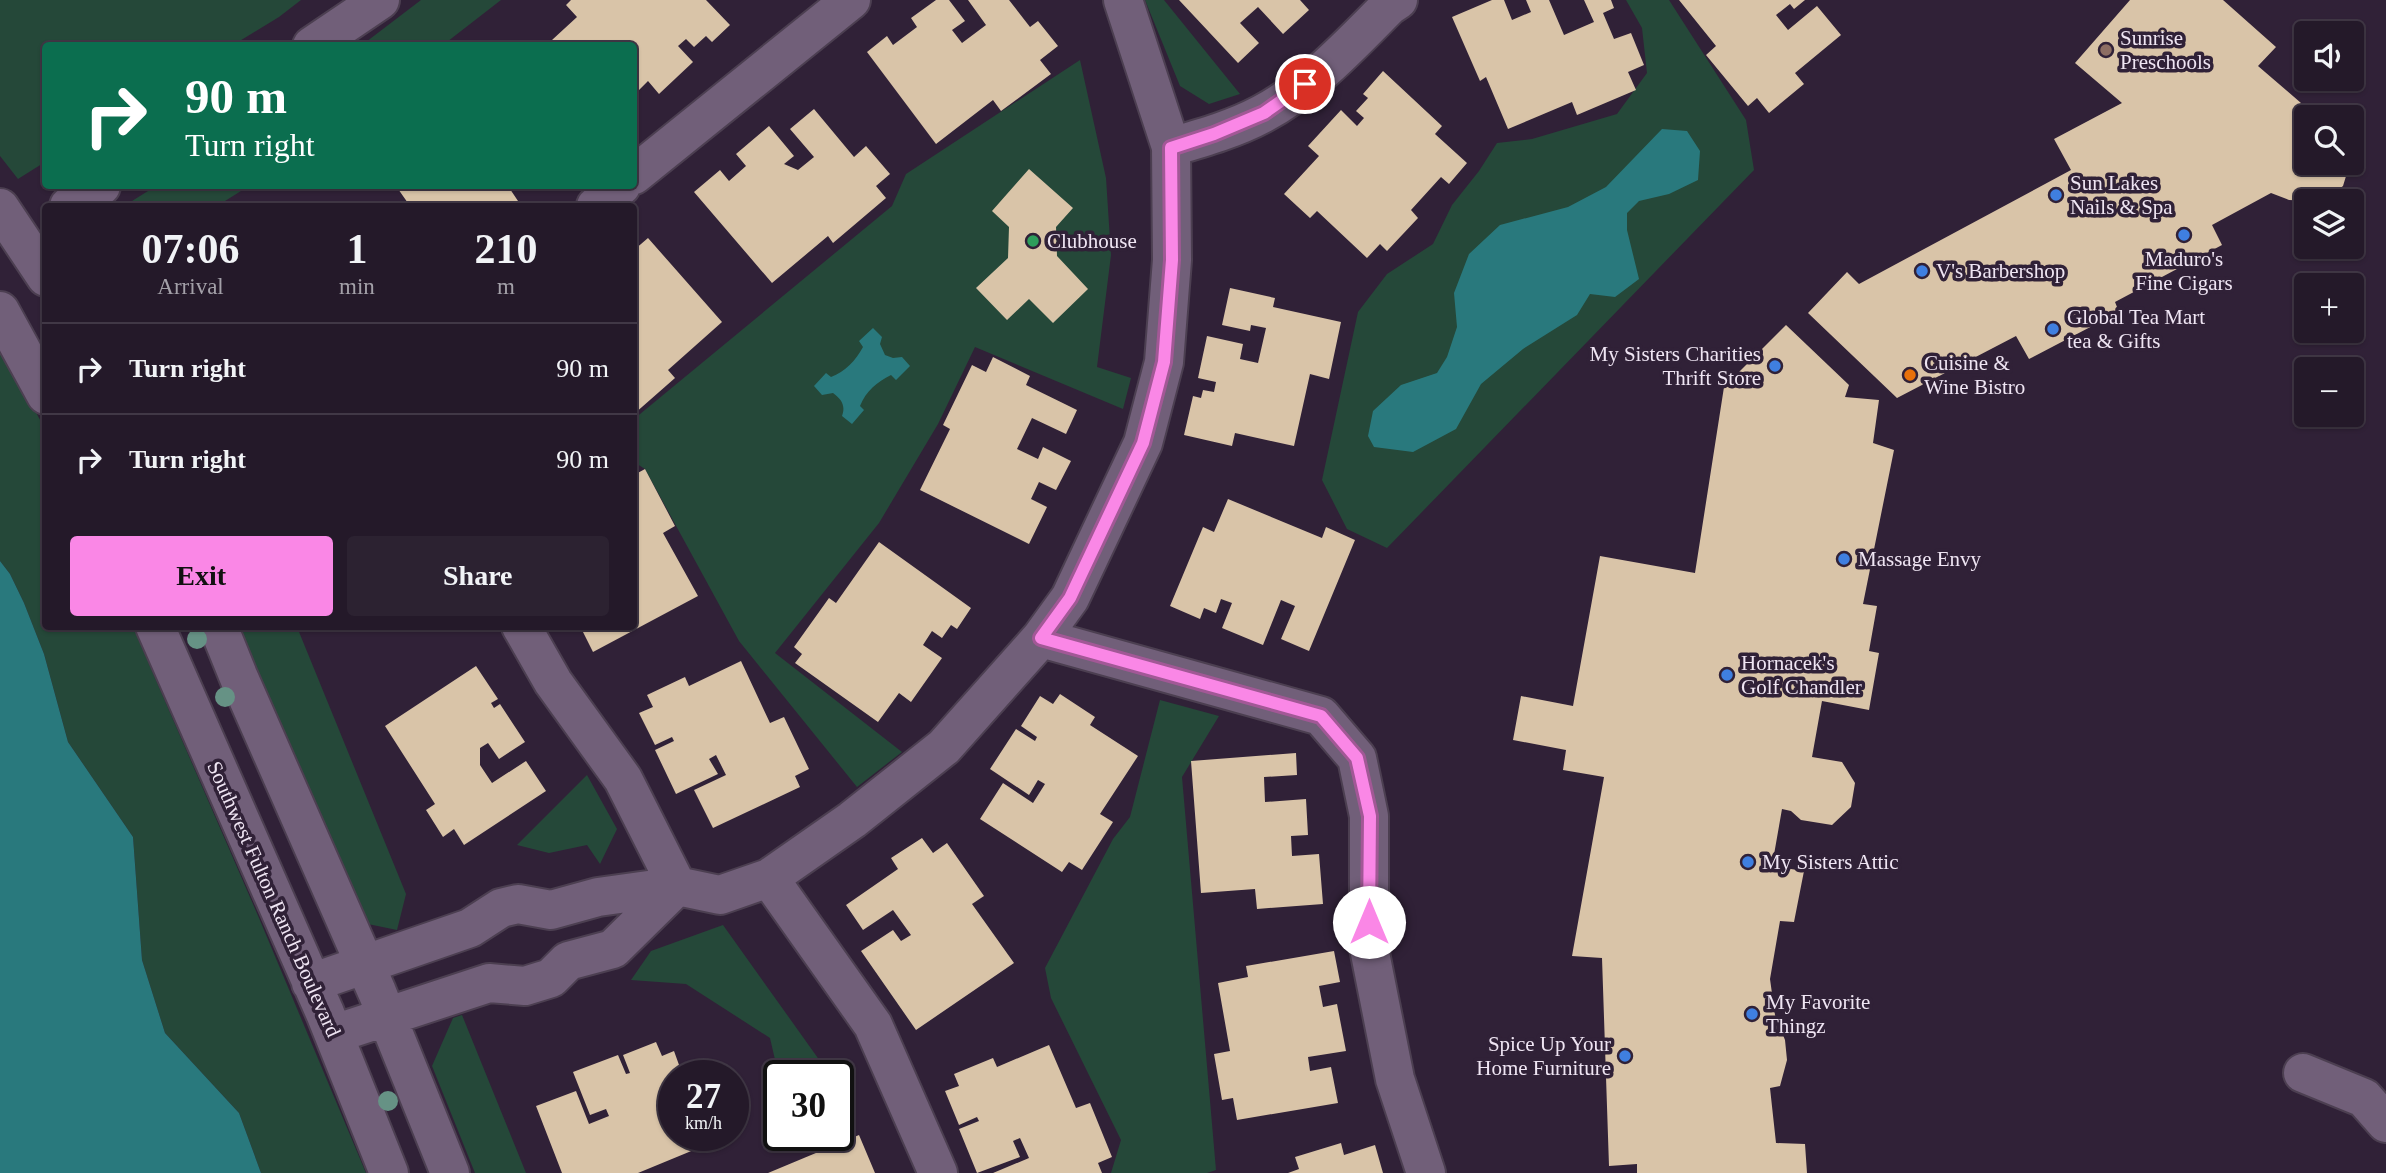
<!DOCTYPE html>
<meta charset="utf-8">
<style>
body{margin:0;font-family:Georgia,serif;background:#2c2231;color:#f1f3f6;height:100vh;display:flex;flex-direction:column;font-size:26px;white-space:nowrap}
*{box-sizing:border-box;margin:0}
p{font-size:23px;color:#a3a0a8}
.icon{flex:none;width:38px;height:38px;fill:none;stroke:currentColor;stroke-width:2;stroke-linecap:round;stroke-linejoin:round}
.map{position:relative;flex:1;overflow:hidden}
.details{position:absolute;left:42px;top:203px;width:595px;height:427px;display:flex;flex-direction:column;background:#241929;border-radius:7px;box-shadow:0 2px 5px #0004,0 0 0 2px #413846}
.details>*{flex:none}
.guide{position:absolute;left:42px;top:42px;width:595px;height:147px;border-radius:7px;box-shadow:0 2px 5px #0004,0 0 0 2px #413846;background:#0b6e4f;color:#fff;overflow:hidden}
.controls{position:absolute;left:2294px;top:21px;display:grid;gap:14px}
.controls a{display:grid;place-items:center;width:70px;height:70px;border-radius:7px;background:#241929;box-shadow:0 2px 5px #0004,0 0 0 2px #413846;font-size:35px}
.speed{position:absolute;left:658px;top:1060px;display:flex;gap:14px;font-size:35px;font-weight:700;text-align:center}
.speed>*{display:grid;place-content:center;width:91px;height:91px;border-radius:50%;background:#241929;box-shadow:0 2px 5px #0004,0 0 0 2px #413846;line-height:1}
.speed small{font-size:18px;font-weight:400}
.speed .limit{border:4px solid #111;border-radius:10px;background:#fff;color:#111}
.pin{position:absolute;display:grid;place-items:center;width:60px;height:60px;color:#fff;margin:-30px;border:4px solid #fff;border-radius:50%;box-shadow:0 2px 7px #0007}
.me{position:absolute;width:77px;margin:-38px;rotate:0deg;stroke-linejoin:round;filter:drop-shadow(0 0 5px #0008)}
.turn{display:flex;align-items:center;gap:24px;height:147px;padding:0 28px;font-size:32px}
.turn .icon{width:91px;height:91px;stroke-width:2.5}
.turn b{display:block;font-size:49px;line-height:60px}
.eta{display:flex;justify-content:space-evenly;align-items:center;height:119px;text-align:center}
.eta b{font-size:42px;font-weight:800;line-height:49px}
.cta{display:flex;gap:14px;margin-top:auto;padding:14px 28px}
.cta a{flex:1;height:80px;border-radius:7px;background:#fa87e6;color:#111;font-size:28px;font-weight:800;line-height:80px;text-align:center}
.cta a+a{background:#2c2231;color:#f1f3f6}
ul{padding:0;list-style:none}
li{display:flex;align-items:center;gap:21px;height:91px;padding:0 28px;border-top:2px solid #413846}
li div{flex:1}
li b{display:block;font-size:26px}
li em{font-style:normal}
.map>svg:first-child{display:block}
.green{fill:#254839}
.water{fill:#29797d}
.building{fill:#d9c4a8}
.lines{fill:none;stroke-linecap:round;stroke-linejoin:round}
.minor-casing{stroke:#4c3f51;stroke-width:42}
.minor{stroke:#715f79;stroke-width:38}
.tree{fill:#669285}
.route-casing{stroke:#a25896;stroke-width:18}
.route{stroke:#fa87e6;stroke-width:12}
.education-dot{fill:#8d6e63;stroke:#302137;stroke-width:2.5}
.shop-dot{fill:#3f7fe0;stroke:#302137;stroke-width:2.5}
.leisure-dot{fill:#2e9e5b;stroke:#302137;stroke-width:2.5}
.food-dot{fill:#e8710a;stroke:#302137;stroke-width:2.5}
.labels{text-anchor:middle;dominant-baseline:central;stroke-width:7;stroke-linejoin:round;paint-order:stroke}
.poi-label{font-size:21px;fill:#efe5f3;stroke:#302137;text-anchor:start}
.street-label{font-size:21px;fill:#efe5f3;stroke:#302137}
</style>
<div class="map">
<svg width="2386" height="1173" viewBox="0 0 2386 1173">
<rect width="100%" height="100%" fill="#302137"/>
<!-- green -->
<path class="green" d="M0,0H301L279,17L233,45L46,46L45,162L18,179L0,156Z
M421,0H501L443,45H362Z
M1145,0H1164L1240,94L1209,104L1180,86Z
M1626,0H1669L1746,120L1754,170L1387,548L1347,529L1322,480L1358,312L1387,274L1433,244L1452,205L1479,171L1497,143L1532,139L1617,114L1647,73L1642,28Z
M1080,60L1106,178L1111,255L1097,367L1131,378L1123,409L975,347L938,424L879,523L775,653L902,752L857,787L739,641L645,469L634,462V419L892,206L906,174Z
M156,186H249L217,206H124Z
M0,346L45,429L46,626L133,627L259,918L366,1173H261L239,1113L165,1033L142,960L133,837L68,742L44,654L24,603L10,574L0,561Z
M239,627H297L406,894L397,930L363,923Z
M1160,700L1219,716L1182,777L1216,1170L1207,1173H1111L1121,1140L1051,998L1045,968L1113,839L1130,817Z
M587,775L617,829L600,864L587,845L549,853L517,845Z
M723,925L830,1075V1076L779,1077L770,1038L686,984L631,980L651,951Z
M462,1015L526,1173H475L432,1066L453,1018Z"/>
<!-- water -->
<path class="water" d="M1662,129L1687,131L1700,151L1698,180L1669,194L1639,201L1627,213V230L1639,279L1615,297L1590,294L1577,315L1523,349L1481,384L1456,429L1413,452L1374,447L1368,436L1373,411L1401,385L1437,373L1447,357L1457,327L1454,293L1469,254L1500,225L1568,207L1606,187Z
M873,328L882,337L880,344L885,355L893,358L902,357L910,366L896,380L891,375C877,382 866,391 860,406L864,410L852,424L842,416C846,405 841,399 833,393L822,395L814,386L826,373L831,377C845,372 856,360 863,347L859,341Z
M0,561L10,574L24,603L44,654L68,742L133,837L142,960L165,1033L239,1113L261,1173H0Z"/>
<!-- building -->
<path class="building" d="M571,0H706L730,25L712,42L706,36L694,47L686,39L678,46L693,62L659,94L648,81L634,95V46H558L552,40L577,17L566,5Z
M936,0H949L965,21L952,30L962,43L986,25L968,0H1009L1030,27L1038,21L1058,46L1040,60L1051,74L1001,111L993,100L936,144L867,52L887,36L893,45L917,27L911,18Z
M1179,0H1300L1309,10L1283,34L1258,7L1240,23L1259,43L1238,63Z
M1492,0H1504L1512,20L1531,12L1526,0H1549L1564,35L1594,22L1584,0H1611L1614,8L1603,13L1614,39L1631,33L1644,65L1628,72L1636,90L1577,115L1572,102L1508,129L1486,77L1480,81L1452,17Z
M1679,0H1805L1794,9L1790,4L1776,15L1788,30L1817,6L1841,35L1795,73L1804,84L1769,113L1757,98L1748,106L1706,55L1716,46Z
M2130,0H2223L2276,47L2258,66L2301,103L2323,109L2335,117H2306V163H2350L2343,186L2326,199L2314,201L2289,200L2271,193L2212,225L2222,245L2115,302L2119,312L2029,359L2016,336L1897,398L1808,313L1847,272L1859,284L2071,170L2054,139L2122,103L2075,63Z
M1383,71L1442,126L1435,134L1467,163L1449,184L1441,177L1411,210L1418,218L1387,251L1380,244L1367,258L1317,211L1310,218L1284,194L1319,156L1308,146L1341,110L1357,126L1364,118L1356,111L1368,98L1363,94Z
M814,109L854,157L866,146L890,174L876,186L886,198L833,243L828,236L772,283L694,192L720,170L729,181L746,166L736,154L769,126L794,156L784,164L798,170L814,157L790,129Z
M1029,169L1073,208L1056,227L1057,256L1088,289L1053,323L1029,299L1007,320L976,288L1008,258L1009,227L992,211Z
M396,186H508L520,204L515,206H410Z
M648,238L722,322L668,370L675,378L634,414V250Z
M1230,288L1275,298L1273,307L1341,322L1329,379L1310,374L1294,446L1235,433L1232,446L1184,435L1193,396L1201,398L1203,390L1214,392L1216,382L1198,378L1207,336L1243,344L1240,359L1258,363L1266,328L1251,325L1250,331L1222,325Z
M1786,325L1849,385L1845,397L1879,400L1873,443L1894,450L1863,604L1877,606L1869,651L1879,653L1869,710L1822,701L1812,757L1842,762L1855,783L1851,807L1832,825L1801,820L1791,811L1782,809L1772,866L1804,871L1794,922L1780,921L1770,979L1775,1015L1785,1040L1787,1060L1780,1086L1770,1088L1776,1143L1805,1144L1807,1173H1637V1164L1609,1166L1602,958L1572,956L1604,777L1563,770L1566,750L1513,740L1521,696L1573,706L1600,556L1695,573L1724,387Z
M993,357L1030,376L1026,385L1077,410L1066,434L1032,418L1017,449L1038,459L1043,447L1071,461L1056,490L1039,482L1031,499L1047,507L1029,544L920,490L950,429L943,425L972,365L986,372Z
M645,469L675,526L663,533L698,596L593,652L580,626H634V475Z
M1228,499L1322,538L1326,527L1355,540L1309,651L1281,639L1295,606L1281,600L1263,645L1222,628L1232,603L1221,599L1216,613L1204,608L1200,619L1170,606L1203,527L1214,532Z
M879,542L971,608L957,629L951,625L942,638L932,631L923,645L942,658L911,702L899,693L878,722L795,663L802,654L794,647L829,598L836,603Z
M741,661L770,723L784,717L809,769L795,776L800,787L713,828L694,790L726,775L716,755L709,759L718,774L676,794L655,750L674,741L672,737L655,745L639,713L653,707L647,695L685,677L689,686Z
M476,666L498,699L491,703L494,708L500,704L525,742L499,759L488,743L480,748V765L492,783L526,761L546,791L464,845L454,829L443,837L426,810L435,804L385,726Z
M1060,694L1095,717L1090,725L1138,756L1100,814L1113,822L1082,870L1069,862L1062,872L980,819L1003,783L1033,803L1045,784L1038,780L1029,795L990,769L1016,729L1035,741L1037,737L1021,726L1040,696L1053,704Z
M1296,753L1297,775L1264,777L1265,802L1306,799L1308,835L1291,836L1292,856L1319,854L1323,904L1257,909L1255,889L1201,893L1191,761Z
M922,838L933,853L947,843L984,896L972,904L1014,963L916,1030L861,951L893,930L901,941L911,935L893,910L863,930L846,905L898,869L891,858Z
M1334,951L1340,982L1319,986L1323,1007L1337,1004L1346,1051L1308,1057L1310,1071L1331,1067L1338,1103L1237,1120L1233,1098L1222,1100L1214,1054L1230,1051L1218,983L1248,977L1246,966Z
M656,1042L662,1056L674,1051L683,1076H674V1136H697L701,1147L638,1173H562L536,1106L576,1091L589,1124L609,1116L606,1109L590,1115L573,1072L618,1055L626,1074L630,1073L623,1055Z
M1049,1045L1076,1108L1090,1103L1112,1157L1098,1163L1102,1173H993L1029,1158L1020,1138L1013,1141L1020,1157L977,1173L959,1129L979,1121L977,1117L959,1125L945,1091L959,1086L954,1074L993,1058L997,1067Z
M859,1135L875,1173H768Z
M1341,1143L1344,1155L1375,1145L1383,1173H1288L1299,1169L1295,1157Z"/>
<g class="lines">
<defs>
<path id="minor" d="M312,46L380,0
M1171,147C1202,138 1234,129 1262,114C1311,88 1351,44 1389,6L1398,0
M634,175L851,0
M69,206L101,186
M596,206L621,186
M0,208L46,277
M0,311L46,395
M155,626L325,1013L389,1173
M218,626L239,678L377,992L450,1173
M521,626L553,682L623,779L677,886L720,895L769,878L852,820L944,747L1041,638L1070,598L1143,443L1164,362L1172,260L1171,147L1123,0
M1041,638L1321,716L1357,758L1369,816V948L1395,1079L1426,1173
M769,878L873,1025L938,1173
M311,983L470,928L501,908L518,904L551,910L598,897L677,886L613,949L568,961L551,978L525,986L489,983L334,1034
M2303,1073L2364,1098L2386,1123"/>
</defs>
<!-- minor casing -->
<use href="#minor" class="minor-casing"/>
<!-- minor -->
<use href="#minor" class="minor"/>
</g>
<!-- trees -->
<g class="tree">
<circle cx="197" cy="639" r="10"/>
<circle cx="225" cy="697" r="10"/>
<circle cx="388" cy="1101" r="10"/>
</g>
<g class="lines">
<defs>
<path id="route" d="M1305,84L1264,113L1214,134L1171,148L1172,260L1164,362L1143,443L1070,598L1041,638L1321,716L1357,758L1370,816L1369,922"/>
</defs>
<!-- route casing -->
<use href="#route" class="route-casing"/>
<!-- route -->
<use href="#route" class="route"/>
</g>
<!-- markers -->
<circle class="education-dot" cx="2106" cy="50" r="7"/>
<g class="shop-dot">
<circle cx="2056" cy="195" r="7"/>
<circle cx="2184" cy="235" r="7"/>
<circle cx="1922" cy="271" r="7"/>
<circle cx="2053" cy="329" r="7"/>
<circle cx="1775" cy="366" r="7"/>
<circle cx="1844" cy="559" r="7"/>
<circle cx="1727" cy="675" r="7"/>
<circle cx="1748" cy="862" r="7"/>
<circle cx="1752" cy="1014" r="7"/>
<circle cx="1625" cy="1056" r="7"/>
</g>
<circle class="leisure-dot" cx="1033" cy="241" r="7"/>
<circle class="food-dot" cx="1910" cy="375" r="7"/>
<g class="labels">
<!-- poi labels -->
<g class="poi-label">
<text x="2120" y="38">Sunrise<tspan x="2120" dy="24">Preschools</tspan></text>
<text x="2070" y="183">Sun Lakes<tspan x="2070" dy="24">Nails &amp; Spa</tspan></text>
<text x="1047" y="241">Clubhouse</text>
<text x="2184" y="259" text-anchor="middle">Maduro's<tspan x="2184" dy="24">Fine Cigars</tspan></text>
<text x="1936" y="271">V's Barbershop</text>
<text x="2067" y="317">Global Tea Mart<tspan x="2067" dy="24">tea &amp; Gifts</tspan></text>
<text x="1761" y="354" text-anchor="end">My Sisters Charities<tspan x="1761" dy="24">Thrift Store</tspan></text>
<text x="1924" y="363">Cuisine &amp;<tspan x="1924" dy="24">Wine Bistro</tspan></text>
<text x="1858" y="559">Massage Envy</text>
<text x="1741" y="663">Hornacek's<tspan x="1741" dy="24">Golf Chandler</tspan></text>
<text x="1762" y="862">My Sisters Attic</text>
<text x="1766" y="1002">My Favorite<tspan x="1766" dy="24">Thingz</tspan></text>
<text x="1611" y="1044" text-anchor="end">Spice Up Your<tspan x="1611" dy="24">Home Furniture</tspan></text>
</g>
<!-- street labels -->
<g class="street-label">
<text transform="translate(274 899) rotate(66)">Southwest Fulton Ranch Boulevard</text>
</g>
</g>
</svg>
<div class="controls">
<a><svg class="icon" aria-label="sound" viewBox="0 0 24 24"><path d="M4 9h4l5-4v14l-5-4H4zM17 9q2 3 0 6"/></svg></a>
<a><svg class="icon" aria-label="search" viewBox="0 0 24 24"><circle cx="10" cy="10" r="6"/><path d="M15 15l6 6"/></svg></a>
<a><svg class="icon" aria-label="layers" viewBox="0 0 24 24"><path d="M12 4l9 5-9 5-9-5zM3 14l9 5 9-5"/></svg></a>
<a>+</a>
<a>−</a>
</div>
<div class="speed"><div>27<small>km/h</small></div><div class="limit">30</div></div>
<div class="pin" style="left:1305px;top:84px;background:#d93025"><svg class="icon" aria-label="arrive" viewBox="0 0 24 24"><path d="M6 21V4h12l-3 4 3 4H6"/></svg></div>
<svg class="me" style="left:1369px;top:922px" viewBox="-20 -20 40 40"><circle r="19" fill="#fff"/><path d="M0-13L10 11 0 6-10 11z" fill="#fa87e6"/></svg>
<div class="guide">
<div class="turn"><svg class="icon" aria-label="right" viewBox="0 0 24 24"><path d="M7 20v-9h11M14 6l5 5-5 5"/></svg><div><b>90 m</b>Turn right</div></div>
</div>
<section class="details">
<div class="eta">
<div><b>07:06</b><p>Arrival</p></div>
<div><b>1</b><p>min</p></div>
<div><b>210</b><p>m</p></div>
</div>
<ul>
<li><svg class="icon" aria-label="right" viewBox="0 0 24 24"><path d="M7 20v-9h11M14 6l5 5-5 5"/></svg><div><b>Turn right</b></div><em>90 m</em></li>
<li><svg class="icon" aria-label="right" viewBox="0 0 24 24"><path d="M7 20v-9h11M14 6l5 5-5 5"/></svg><div><b>Turn right</b></div><em>90 m</em></li>
</ul>
<div class="cta"><a>Exit</a><a>Share</a></div>
</section>
</div>
